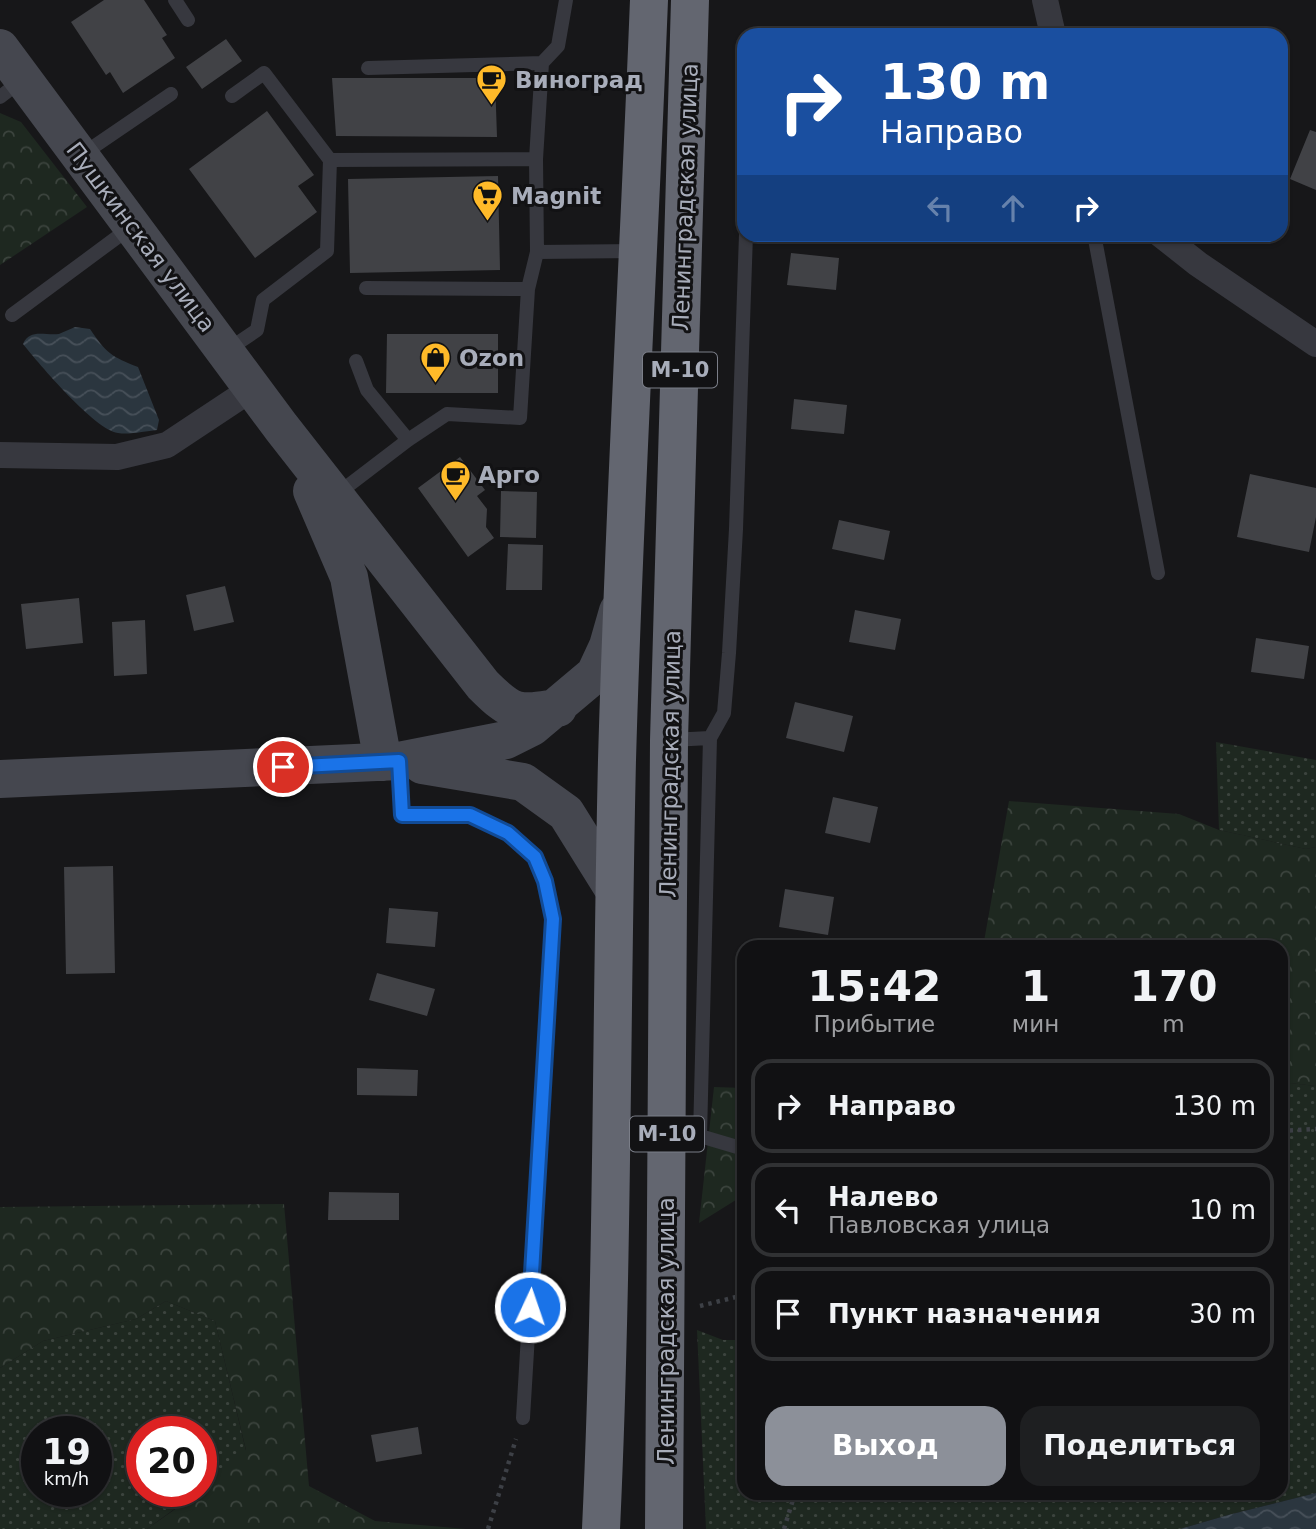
<!DOCTYPE html>
<html lang="ru">
<meta charset="utf-8">
<style>
body{margin:0;font-family:"DejaVu Sans",sans-serif;background:#1e1f21;color:#f1f3f6;height:100vh;display:flex;flex-direction:column;font-size:26px;white-space:nowrap}
*{box-sizing:border-box;margin:0}
p{font-size:23px;color:#9c9da0}
.icon{flex:none;width:38px;height:38px;fill:none;stroke:currentColor;stroke-width:2;stroke-linecap:round;stroke-linejoin:round}
.map{position:relative;flex:1;overflow:hidden}
.drawer{position:absolute;left:737px;top:940px;width:551px;height:560px;display:flex;flex-direction:column;background:#111113;border-radius:21px;box-shadow:0 2px 5px #0004,0 0 0 2px #303133}
.drawer>*{flex:none}
.hud{position:absolute;left:737px;top:28px;width:551px;height:214px;border-radius:21px;box-shadow:0 2px 5px #0004,0 0 0 2px #303133;background:#1a4fa0;color:#fff;overflow:hidden}
.speed{position:absolute;left:21px;top:1416px;display:flex;gap:14px;font-size:35px;font-weight:700;text-align:center}
.speed>*{display:grid;place-content:center;width:91px;height:91px;border-radius:50%;background:#111113;box-shadow:0 2px 5px #0004,0 0 0 2px #303133;line-height:1}
.speed small{font-size:18px;font-weight:400}
.speed .limit{border:10px solid #d22;background:#fff;color:#111}
.pin{position:absolute;display:grid;place-items:center;width:60px;height:60px;color:#fff;margin:-30px;border:4px solid #fff;border-radius:50%;box-shadow:0 2px 7px #0007}
.me{position:absolute;width:77px;margin:-38px;rotate:3deg;stroke-linejoin:round;filter:drop-shadow(0 0 5px #0008)}
.turn{display:flex;align-items:center;gap:24px;height:147px;padding:0 28px;font-size:32px}
.turn .icon{width:91px;height:91px;stroke-width:2.5}
.turn b{display:block;font-size:49px;line-height:60px}
.lanes{display:flex;align-items:center;height:66px;padding:0 28px;background:#0003;justify-content:center;gap:35px;direction:ltr}
.lanes .off{opacity:.35}
.eta{display:flex;justify-content:space-evenly;align-items:center;height:119px;text-align:center}
.eta b{font-size:42px;font-weight:700;line-height:49px}
.action{display:flex;gap:14px;margin-top:auto;padding:14px 28px}
.action a{flex:1;height:80px;border-radius:21px;background:#8c9099;color:#fff;font-size:28px;font-weight:700;line-height:80px;text-align:center}
.action a+a{background:#1e1f21;color:#f1f3f6}
ul{padding:0;list-style:none}
li{display:flex;align-items:center;gap:21px;height:94px;margin:0 14px 10px;padding:0 14px;border:4px solid #303133;border-radius:21px}
li div{flex:1}
li b{display:block;font-size:26px}
li em{font-style:normal}
.map>svg:first-child{display:block}
.grass{fill:url(#grass-dots);fill-rule:evenodd}
.forest{fill:url(#forest-crowns)}
.water{fill:url(#water-waves)}
.building{fill:#414246}
.lines{fill:none;stroke-linecap:round;stroke-linejoin:round}
.path{stroke:#3d4046;stroke-width:4.5;stroke-dasharray:3.5 5;stroke-linecap:butt}
.lane{stroke:#37383f;stroke-width:14}
.street{stroke:#37383f;stroke-width:26}
.secondary{stroke:#45474f;stroke-width:38}
.highway{stroke:#636670;stroke-width:38}
.route-casing{stroke:#114b97;stroke-width:18}
.route{stroke:#1a73e8;stroke-width:12}
.labels{text-anchor:middle;dominant-baseline:central;stroke-width:6;stroke-linejoin:round;paint-order:stroke}
.shield{fill:#121214;stroke:#7b7e88;stroke-width:2}
.shield-label{font-size:21px;font-weight:bold;fill:#a8adba}
.poi-label{font-size:23px;font-weight:bold;fill:#a8adba;stroke:#121214;text-anchor:start}
.street-label{font-size:23px;fill:#a8adba;stroke:#121214}
</style>
<div class="map">
<svg width="1316" height="1529" viewBox="0 0 1316 1529">
<defs>
<pattern id="grass-dots" width="8" height="8" patternUnits="userSpaceOnUse" patternTransform="scale(1.75)"><rect width="8" height="8" fill="#1e2820"/><path d="M2 2h.1M6 6h.1" fill="none" stroke="#3c443e" stroke-width="1.8" stroke-linecap="round"/></pattern>
<pattern id="forest-crowns" width="20" height="18" patternUnits="userSpaceOnUse" patternTransform="scale(1.75)"><rect width="20" height="18" fill="#1e2820"/><path d="M2 6a3 3 0 1 1 6 0M12 15a3 3 0 1 1 6 0" fill="none" stroke="#3c443e"/></pattern>
<pattern id="water-waves" width="16" height="10" patternUnits="userSpaceOnUse" patternTransform="scale(1.75)"><rect width="16" height="10" fill="#2b363f"/><path d="M0 5q4-4 8 0t8 0" fill="none" stroke="#475059"/></pattern>
</defs>
<rect width="100%" height="100%" fill="#171719"/>
<!-- grass -->
<path class="grass" d="M1216,742L1316,760V847L1306,849L1219,830Z
M1281,1082L1316,1086V1493L1228,1515L1180,1529H706L697,1330L723,1340H744V1493H1281Z
M166,1301L215,1321L246,1451L225,1471L201,1489V1432H142V1491H199L147,1529H0V1368L43,1341L136,1319ZM37,1432H96V1491H37Z"/>
<!-- forest -->
<path class="forest" d="M0,113L21,122L87,207L0,265Z
M1009,801L1179,814L1219,830L1306,849L1316,847V1086L1281,1082V947H983Z
M714,1087L744,1088V1199L739,1198L699,1223Z
M284,1204L309,1486L375,1521L466,1529H147L201,1491L246,1450L215,1321L166,1301L136,1319L43,1341L0,1368V1207Z"/>
<!-- water -->
<path class="water" d="M75,327L90,329C106,353 112,357 138,367L159,420L157,430C145,431 130,435 118,433C95,430 39,364 23,344C30,328 45,336 59,334C64,332 70,329 75,327Z
M1316,1493V1529H1180L1228,1515Z"/>
<!-- building -->
<path class="building" d="M104,0H144L167,35L162,38L175,58L123,93L110,72L106,75L71,22Z
M226,39L242,61L202,89L186,67Z
M332,78H495L497,137L336,136Z
M267,111L314,175L298,186L317,212L255,258L189,169Z
M1310,130L1316,132V190L1290,179Z
M498,176L500,270L350,273L348,179Z
M791,253L839,258L836,290L787,285Z
M387,334H498V393H386Z
M794,399L847,405L844,434L791,429Z
M460,457L485,490L477,496L487,509L486,527L494,538L468,557L418,488Z
M1250,474L1316,488V517L1309,552L1237,537Z
M501,491L537,492L536,538L500,537Z
M839,520L890,531L884,560L832,549Z
M508,544L543,545L542,590H506Z
M225,586L234,622L194,631L186,595Z
M79,598L83,643L26,649L21,604Z
M855,610L901,619L895,650L849,642Z
M145,620L147,674L114,676L112,622Z
M1256,638L1309,646L1304,679L1251,672Z
M795,702L853,716L844,752L786,738Z
M833,797L878,807L870,843L825,833Z
M113,866L115,973L66,974L64,867Z
M785,889L834,897L828,935L779,927Z
M389,908L438,912L435,947L386,943Z
M377,973L435,989L427,1016L369,1000Z
M357,1068L418,1070L417,1096L357,1095Z
M329,1192L399,1193V1220H328Z
M418,1427L422,1454L376,1462L371,1435Z"/>
<g class="lines">
<!-- path -->
<path class="path" d="M1281,1131L1316,1129
M700,1306L744,1295
M488,1529L516,1439
M784,1529L795,1493"/>
<!-- lane -->
<path class="lane" d="M175,0L188,20
M368,68L542,63
M232,96L264,73L330,160
M0,97L22,80
M83,154L171,94
M1094,234L1158,573
M537,252L637,251
M366,288L528,289
M12,315L131,227
M226,351L257,330L263,300L327,251L330,160L536,159
M356,361L367,390L408,440
M336,495L408,440L447,414L520,418L528,289L537,252L536,159L542,63L558,46L566,0
M710,738L724,713L729,653L736,529L746,234
M671,740L710,738L700,1136L744,1149
M399,762L402,815H470L508,833L535,857L545,881L553,919L523,1418"/>
<!-- street -->
<path class="street" d="M1045,0L1053,35
M1160,234L1198,264L1316,344
M0,455L117,457L167,445L253,388"/>
<!-- secondary -->
<path class="secondary" d="M0,48L281,427L483,685C513,715 518,714 558,708
M312,491L349,577L383,762
M422,765L523,782L566,813L614,890
M0,779L399,761L506,740L532,727L595,674L608,646L618,611"/>
<!-- highway -->
<path class="highway" d="M601,1529C613,1273 611,1017 617,760C624,507 639,254 649,0
M664,1529L669,740L690,0"/>
</g>
<g class="lines">
<defs>
<path id="route" d="M283,767L399,761L402,815H470L508,833L535,857L545,881L553,919L530,1307"/>
</defs>
<!-- route casing -->
<use href="#route" class="route-casing"/>
<!-- route -->
<use href="#route" class="route"/>
</g>
<!-- icons -->
<defs>
<symbol id="cafe-pin" viewBox="-11 -11 22 30"><path d="M0 17L-7.5 6A9.5 9.5 0 1 1 7.5 6Z" fill="#ffba29" stroke="#121214"/><path d="M-5.5-4.5H6V0H3Q3 3.5 0 3.5H-2.5Q-5.5 3.5-5.5 0ZM3-3.2v2h1.7v-2ZM-6 4.5H4V6H-6Z" fill="#111"/></symbol>
<symbol id="supermarket-pin" viewBox="-11 -11 22 30"><path d="M0 17L-7.5 6A9.5 9.5 0 1 1 7.5 6Z" fill="#ffba29" stroke="#121214"/><path d="M-6-5.5h2.5l.6 2H6L4.5 2H-2.5L-4.4-4H-6ZM-1.5 3.2a1.3 1.3 0 1 0 .1 0ZM3 3.2a1.3 1.3 0 1 0 .1 0Z" fill="#111"/></symbol>
<symbol id="shop-pin" viewBox="-11 -11 22 30"><path d="M0 17L-7.5 6A9.5 9.5 0 1 1 7.5 6Z" fill="#ffba29" stroke="#121214"/><path d="M-5-2.5h2.3a2.7 3.5 0 0 1 5.4 0H5L5.5 6h-11ZM-1.5-2.5h3a1.5 2.3 0 0 0-3 0Z" fill="#111"/></symbol>
</defs>
<g fill-rule="evenodd">
<use href="#cafe-pin" x="474" y="62" width="35" height="47"/>
<use href="#supermarket-pin" x="470" y="178" width="35" height="47"/>
<use href="#shop-pin" x="418" y="340" width="35" height="47"/>
<use href="#cafe-pin" x="438" y="458" width="35" height="47"/>
</g>
<g class="labels">
<!-- shield labels -->
<g class="shield">
<rect x="643" y="352.5" width="74" height="35" rx="5"/>
<rect x="630" y="1116.5" width="74" height="35" rx="5"/>
</g>
<g class="shield-label">
<text x="680" y="370">М-10</text>
<text x="667" y="1134">М-10</text>
</g>
<!-- poi labels -->
<g class="poi-label">
<text x="515" y="80">Виноград</text>
<text x="511" y="196">Magnit</text>
<text x="459" y="358">Ozon</text>
<text x="478" y="475">Арго</text>
</g>
<!-- street labels -->
<g class="street-label">
<text transform="translate(685 197) rotate(-88)">Ленинградская улица</text>
<text transform="translate(141 237) rotate(53)">Пушкинская улица</text>
<text transform="translate(670 764) rotate(-89)">Ленинградская улица</text>
<text transform="translate(666 1331) rotate(-90)">Ленинградская улица</text>
</g>
</g>
</svg>
<div class="speed"><div>19<small>km/h</small></div><div class="limit">20</div></div>
<div class="pin" style="left:283px;top:767px;background:#d93025"><svg class="icon" aria-label="arrive" viewBox="0 0 24 24"><path d="M6 21V4h12l-3 4 3 4H6"/></svg></div>
<svg class="me" style="left:530px;top:1307px" viewBox="-20 -20 40 40"><circle r="17" fill="#1a73e8" stroke="#fff" stroke-width="3"/><path d="M0-11L8 9 0 5-8 9z" fill="#fff"/></svg>
<div class="hud">
<div class="turn"><svg class="icon" aria-label="right" viewBox="0 0 24 24"><path d="M7 20v-9h11M14 6l5 5-5 5"/></svg><div><b>130 m</b>Направо</div></div>
<div class="lanes"><svg class="icon off" aria-label="left" viewBox="0 0 24 24"><path d="M17 20v-9H6M10 6l-5 5 5 5"/></svg><svg class="icon off" aria-label="ahead" viewBox="0 0 24 24"><path d="M12 20V5M6 11l6-6 6 6"/></svg><svg class="icon" aria-label="right" viewBox="0 0 24 24"><path d="M7 20v-9h11M14 6l5 5-5 5"/></svg></div>
</div>
<section class="drawer">
<div class="eta">
<div><b>15:42</b><p>Прибытие</p></div>
<div><b>1</b><p>мин</p></div>
<div><b>170</b><p>m</p></div>
</div>
<ul>
<li><svg class="icon" aria-label="right" viewBox="0 0 24 24"><path d="M7 20v-9h11M14 6l5 5-5 5"/></svg><div><b>Направо</b></div><em>130 m</em></li>
<li><svg class="icon" aria-label="left" viewBox="0 0 24 24"><path d="M17 20v-9H6M10 6l-5 5 5 5"/></svg><div><b>Налево</b><p>Павловская улица</p></div><em>10 m</em></li>
<li><svg class="icon" aria-label="arrive" viewBox="0 0 24 24"><path d="M6 21V4h12l-3 4 3 4H6"/></svg><div><b>Пункт назначения</b></div><em>30 m</em></li>
</ul>
<div class="action"><a>Выход</a><a>Поделиться</a></div>
</section>
</div>
